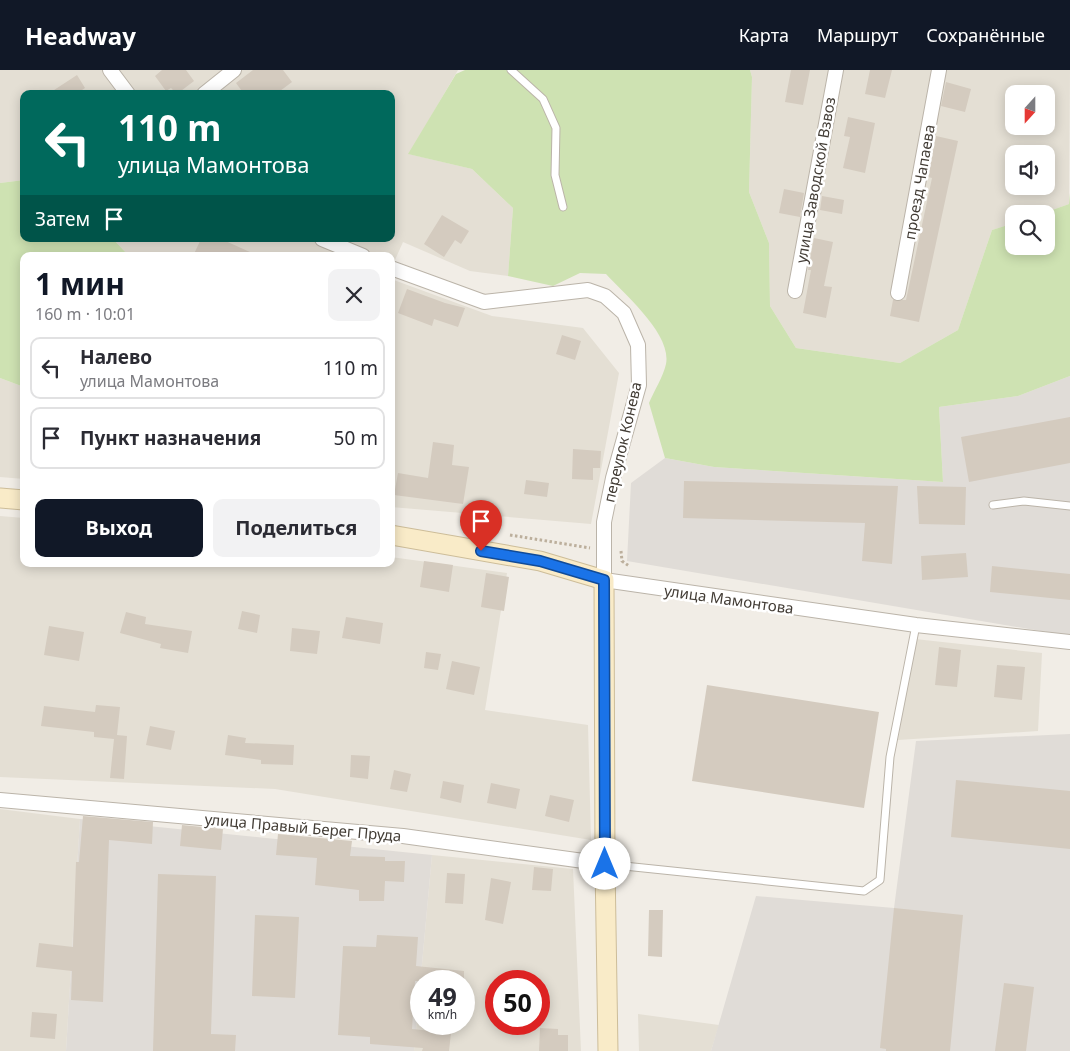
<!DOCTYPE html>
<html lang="ru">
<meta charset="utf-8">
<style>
body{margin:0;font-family:"Noto Sans",sans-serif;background:#f2f2f3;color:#2b2b33;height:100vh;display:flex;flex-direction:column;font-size:19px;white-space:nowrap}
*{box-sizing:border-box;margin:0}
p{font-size:16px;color:#7c7c81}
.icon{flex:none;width:28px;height:28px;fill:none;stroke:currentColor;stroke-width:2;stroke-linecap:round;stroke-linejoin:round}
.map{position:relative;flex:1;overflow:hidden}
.details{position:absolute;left:20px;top:182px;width:375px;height:315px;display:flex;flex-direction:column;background:#fff;border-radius:10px;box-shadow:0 2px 12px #0003}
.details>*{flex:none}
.top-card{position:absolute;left:20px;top:20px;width:375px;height:152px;border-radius:10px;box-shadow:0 2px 12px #0003;background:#00695c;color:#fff;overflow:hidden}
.needle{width:32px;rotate:201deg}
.buttons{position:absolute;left:1005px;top:15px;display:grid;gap:10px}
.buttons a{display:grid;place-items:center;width:50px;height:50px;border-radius:10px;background:#fff;box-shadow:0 2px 12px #0003;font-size:25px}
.speed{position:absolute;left:410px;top:900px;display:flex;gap:10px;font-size:25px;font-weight:700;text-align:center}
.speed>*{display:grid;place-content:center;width:65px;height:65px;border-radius:50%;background:#fff;box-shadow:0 2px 12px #0003;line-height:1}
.speed small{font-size:12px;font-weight:400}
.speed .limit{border:8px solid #d22;background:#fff;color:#111}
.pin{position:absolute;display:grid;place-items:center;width:42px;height:42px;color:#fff;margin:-51px -21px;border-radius:50% 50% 50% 0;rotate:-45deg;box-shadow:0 0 5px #0007}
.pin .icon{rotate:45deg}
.me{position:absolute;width:55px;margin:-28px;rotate:0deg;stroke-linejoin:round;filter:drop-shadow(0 0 4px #0008)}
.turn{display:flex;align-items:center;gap:18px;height:105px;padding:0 15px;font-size:22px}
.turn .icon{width:65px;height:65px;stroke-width:2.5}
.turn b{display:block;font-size:35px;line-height:42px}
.then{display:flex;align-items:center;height:48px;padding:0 15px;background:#0003;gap:10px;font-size:19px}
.round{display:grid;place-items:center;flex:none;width:52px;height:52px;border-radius:10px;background:#f2f2f3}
.summary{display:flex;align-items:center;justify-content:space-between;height:85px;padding:0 15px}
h1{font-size:30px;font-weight:700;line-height:38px;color:#111827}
.primary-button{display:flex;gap:10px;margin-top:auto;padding:10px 15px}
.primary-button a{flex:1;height:58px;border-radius:10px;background:#111827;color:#fff;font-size:20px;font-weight:700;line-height:58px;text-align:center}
.primary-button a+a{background:#f2f2f3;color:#2b2b33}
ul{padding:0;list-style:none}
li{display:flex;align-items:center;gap:15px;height:62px;margin:0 10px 8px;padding:0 5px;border:2px solid #e1e1e2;border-radius:10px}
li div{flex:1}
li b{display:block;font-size:19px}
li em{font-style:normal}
header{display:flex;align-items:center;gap:30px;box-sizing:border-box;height:70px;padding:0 25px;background:#111827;color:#fff}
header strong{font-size:24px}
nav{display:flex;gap:28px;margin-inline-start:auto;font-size:18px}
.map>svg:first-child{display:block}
.residential{fill:#e4dfd4;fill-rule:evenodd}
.industrial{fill:#e0dcd7}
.green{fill:#cee2b2}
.building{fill:#d4cbbf}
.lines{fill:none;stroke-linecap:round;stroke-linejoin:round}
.service-casing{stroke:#bbb4a9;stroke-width:9}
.minor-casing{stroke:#bbb4a9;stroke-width:16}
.secondary-casing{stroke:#cdbd99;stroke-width:21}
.path{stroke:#bcaf9c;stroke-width:3;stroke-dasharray:2.5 2.5;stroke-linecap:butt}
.service{stroke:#fff;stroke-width:7}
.minor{stroke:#fff;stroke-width:14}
.secondary{stroke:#f9ebc8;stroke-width:19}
.route-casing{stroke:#114b97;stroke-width:12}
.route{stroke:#1a73e8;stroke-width:9}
.labels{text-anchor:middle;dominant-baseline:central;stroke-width:5;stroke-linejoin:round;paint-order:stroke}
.street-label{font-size:15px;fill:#433d36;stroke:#fff}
</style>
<header>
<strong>Headway</strong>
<nav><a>Карта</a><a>Маршрут</a><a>Сохранённые</a></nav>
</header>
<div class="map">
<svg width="1070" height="981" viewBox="0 0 1070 981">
<rect width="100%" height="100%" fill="#f1ede6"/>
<!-- residential -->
<path class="residential" d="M0,0H458L409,84L472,99L513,138L508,206L470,201L403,172L391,199V186H129L113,169H391V24H24V110L0,113Z
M750,0H1070L1069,134L1041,144H1014V153L992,160L958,260L900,293L796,278L770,236L769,173L749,122L752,7ZM1014,24H1046V56H1014ZM1014,84H1046V116H1014Z
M391,209L492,246L583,258L619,303L591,454L391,437Z
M0,308L24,317V409L0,407Z
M0,446L24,448V494H391V487L507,503L485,640L588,655L591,770L275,719L0,707Z
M915,569L1042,583L1038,661L898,670Z
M0,739L80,749L66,981H0Z
M432,785L573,799L581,981H414ZM421,911H464V954H421ZM496,911H539V954H496Z
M638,944L719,955L711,981H639Z"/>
<!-- industrial -->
<path class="industrial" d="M1070,306V566L627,491L631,413L665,388L714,397L943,412L939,337L1018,326Z
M1070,664V981H711L756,826L894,838L916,671Z
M80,749L432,785L414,981H66Z"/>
<!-- green -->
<path class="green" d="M465,0H750L752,7L749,122L769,173L770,236L796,278L900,293L958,260L992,160L1014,153V176H1046V144H1041L1069,134L1070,123V306L1018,326L939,337L943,412L714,397L665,388L649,333C654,321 663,307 666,294C672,264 624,224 606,204L580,203L553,216L508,206L513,138L472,99L408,84L456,4Z
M24,110V169H113L129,186H24V317L0,308V113Z"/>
<!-- building -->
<path class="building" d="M162,0H186L194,11L177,24L171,18L166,21L155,6Z
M253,0H283L292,12L276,24H244L236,13Z
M791,0H810L803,35L785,32Z
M870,0H892L885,28L865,24Z
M77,5L85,18L76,24H48Z
M946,12L971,19L965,42L941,36Z
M848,47L875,53L865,103L843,98L850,67L844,66Z
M936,66L958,71L919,252L890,246L893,230H906L932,108L928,107Z
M784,119L804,123L800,147L779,143Z
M822,126L844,130L842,144L820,140Z
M442,145L469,161L461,174L455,170L444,187L424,174Z
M814,168L833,172L824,216L832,217L826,248L803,243L811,200H808Z
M201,169H221L259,186H193Z
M407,219L445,233L465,238L458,257L434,249L432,256L398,243Z
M562,265L581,271L575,290L556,284Z
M1070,347V393L969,412L961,367Z
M433,372L454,375L452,395L469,397L463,434L394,425L398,403L428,408Z
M573,379L601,381L600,398H593V410L572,409Z
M526,410L549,413L547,427L524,424Z
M684,411L898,416L892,494L862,491L865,453L683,448Z
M917,416L966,417L965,455L919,454Z
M966,483L968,507L922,510L921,486Z
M424,491L453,495L449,522L420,517Z
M992,496L1070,504V530L990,522Z
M486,503L509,507L504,541L481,537Z
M242,541L260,545L257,563L238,559Z
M126,542L146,547L145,554L192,561L188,583L160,578L161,574L120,563Z
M346,547L383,553L380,574L342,568Z
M49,556L84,562L79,591L44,585Z
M292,558L320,561L317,584L290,581Z
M939,577L961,580L957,617L935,615Z
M426,582L441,584L438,600L424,598Z
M452,591L480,597L474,625L446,619Z
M997,595L1025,597L1022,630L994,627Z
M707,615L879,642L864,738L692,711Z
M96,635L120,637L117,665L127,666L124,709L110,708L114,669L94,667V662L41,656L44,636L95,642Z
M150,656L175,661L171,680L146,675Z
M228,665L246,668L245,673L294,675L293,695L261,694V690L225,685Z
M351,685L370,686L368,709L350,707Z
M394,700L411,704L407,722L390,719Z
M956,710L1070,721V779L951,767Z
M443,711L464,715L461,733L440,728Z
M491,713L520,719L516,739L487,733Z
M550,725L574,730L569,752L545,746Z
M83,746L153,752L152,774L109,770L103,932L71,930L72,901L36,897L39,873L73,877L76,792H79Z
M182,755L223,759L221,780L180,776Z
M278,764L352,771L350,786L385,787V791H405L404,812L385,811L384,831H359V820L315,815L317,788L276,785Z
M534,797L553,799L551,821L532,820Z
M447,803L465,804L463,834L445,833Z
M158,804L216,806L211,964L236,965L235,981H153Z
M491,808L511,812L503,854L485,850Z
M894,838L963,845L950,981H886V979L880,978Z
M649,840H663L662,887L648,886Z
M255,845L299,847L295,928L252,926Z
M377,865L418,867L416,896L464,901V911H415L412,959L451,963L449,981H422L423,978L370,974V967L338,965L343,876L376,877Z
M1004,913L1034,917L1026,981H995Z
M32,942L57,944L55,969L30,967Z
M540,958L558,959V965H568V981H539Z"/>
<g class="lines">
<defs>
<path id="service" d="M511,0L543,29L556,58L555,105L563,137
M993,435L1024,431L1070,436
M605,794L864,821L880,810L890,687L916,555"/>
<path id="minor" d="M110,0L128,24
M204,24L234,0
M322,169L363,186
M391,198L484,232L588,220L605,226L624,243L638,275L639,315L613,408L604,452V510L916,555L1070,572
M795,221L836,0
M898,223L939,0
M0,730L403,766L605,794"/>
<path id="secondary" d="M0,428L24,430
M391,465L540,491L604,510L605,794L608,981"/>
</defs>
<!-- service casing -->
<use href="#service" class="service-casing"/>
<!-- minor casing -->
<use href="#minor" class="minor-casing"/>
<!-- secondary casing -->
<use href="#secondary" class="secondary-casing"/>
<!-- path -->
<path class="path" d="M510,465L590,478
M621,481L622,491L629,496"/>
<!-- service -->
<use href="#service" class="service"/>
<!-- minor -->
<use href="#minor" class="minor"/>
<!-- secondary -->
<use href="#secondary" class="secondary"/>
</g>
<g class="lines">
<defs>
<path id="route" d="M481,481L540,491L604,510L605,794"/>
</defs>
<!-- route casing -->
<use href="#route" class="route-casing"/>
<!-- route -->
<use href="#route" class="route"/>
</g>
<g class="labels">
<!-- street labels -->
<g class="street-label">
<text transform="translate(815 110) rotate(-80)">улица Заводской Взвоз</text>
<text transform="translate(919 112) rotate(-80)">проезд Чапаева</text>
<text transform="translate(622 372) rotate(-77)">переулок Конева</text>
<text transform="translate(729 529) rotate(8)">улица Мамонтова</text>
<text transform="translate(303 757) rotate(5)">улица Правый Берег Пруда</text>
</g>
</g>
</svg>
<div class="buttons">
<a><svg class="needle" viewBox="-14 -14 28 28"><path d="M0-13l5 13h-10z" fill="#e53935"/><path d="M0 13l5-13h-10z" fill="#7c7c81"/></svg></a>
<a><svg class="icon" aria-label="sound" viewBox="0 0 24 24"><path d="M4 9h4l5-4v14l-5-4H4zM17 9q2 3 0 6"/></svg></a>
<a><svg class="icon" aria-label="search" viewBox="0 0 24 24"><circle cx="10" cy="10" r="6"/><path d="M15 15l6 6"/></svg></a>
</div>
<div class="speed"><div>49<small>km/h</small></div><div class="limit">50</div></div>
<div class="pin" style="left:481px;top:481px;background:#d93025"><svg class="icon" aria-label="arrive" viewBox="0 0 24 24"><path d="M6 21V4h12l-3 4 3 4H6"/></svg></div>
<svg class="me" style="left:605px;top:794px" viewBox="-20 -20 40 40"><circle r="19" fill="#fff"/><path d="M0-13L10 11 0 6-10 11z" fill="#1a73e8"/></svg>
<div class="top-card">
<div class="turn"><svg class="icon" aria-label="left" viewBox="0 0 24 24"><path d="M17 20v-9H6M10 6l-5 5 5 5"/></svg><div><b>110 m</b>улица Мамонтова</div></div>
<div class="then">Затем<svg class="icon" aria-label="arrive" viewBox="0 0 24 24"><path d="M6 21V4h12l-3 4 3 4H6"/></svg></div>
</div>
<section class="details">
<div class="summary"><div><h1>1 мин</h1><p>160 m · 10:01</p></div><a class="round"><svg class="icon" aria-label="close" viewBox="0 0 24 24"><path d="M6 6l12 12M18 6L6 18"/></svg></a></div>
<ul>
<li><svg class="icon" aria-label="left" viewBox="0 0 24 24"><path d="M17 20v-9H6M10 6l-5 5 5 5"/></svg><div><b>Налево</b><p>улица Мамонтова</p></div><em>110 m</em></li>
<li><svg class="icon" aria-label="arrive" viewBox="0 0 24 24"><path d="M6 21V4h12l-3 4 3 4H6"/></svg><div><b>Пункт назначения</b></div><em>50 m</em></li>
</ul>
<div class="primary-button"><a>Выход</a><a>Поделиться</a></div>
</section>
</div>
